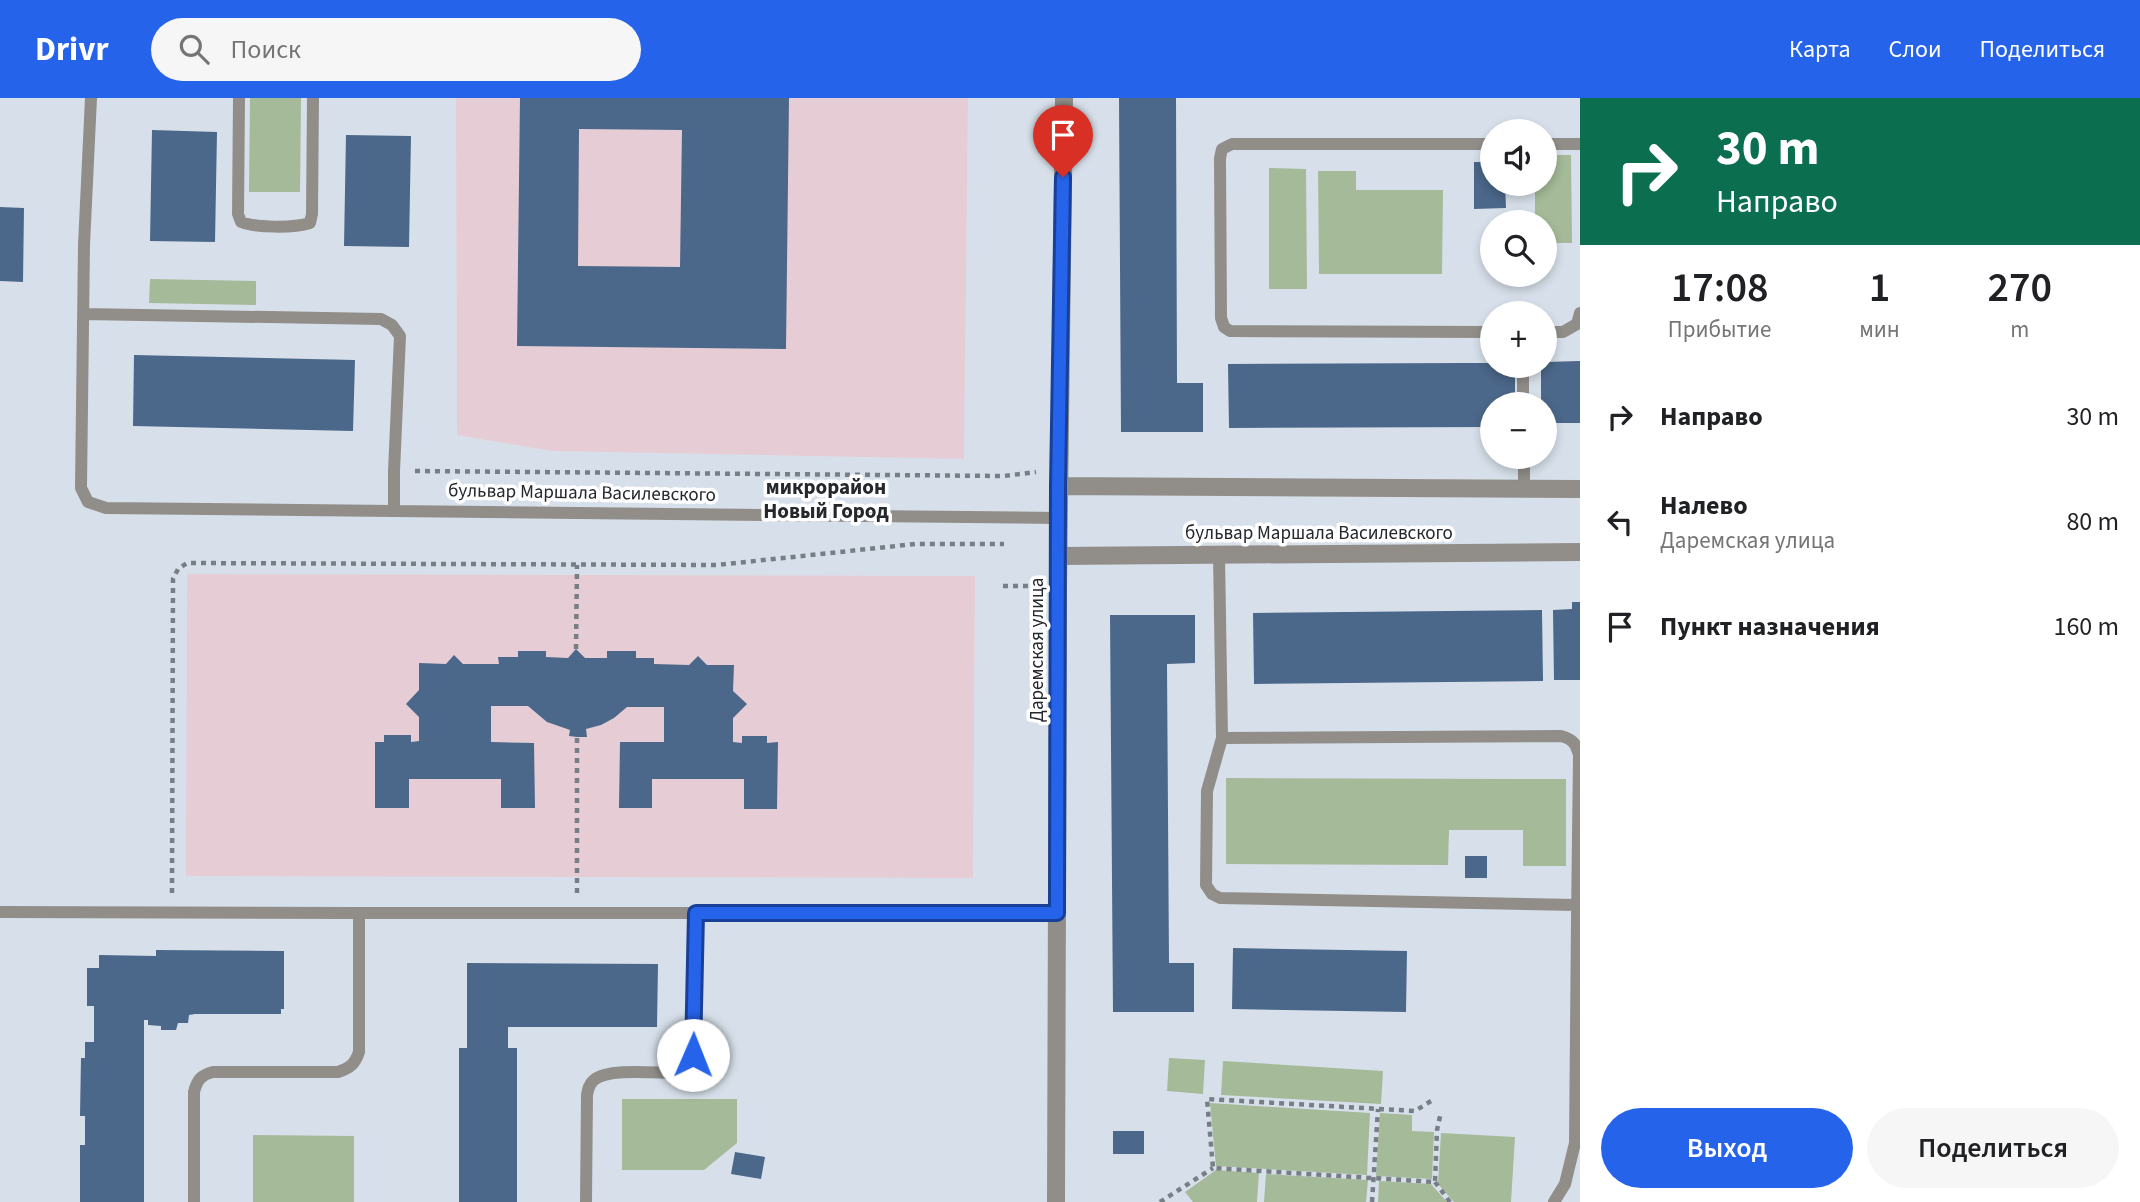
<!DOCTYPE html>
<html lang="ru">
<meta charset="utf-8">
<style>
body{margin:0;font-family:"Source Sans 3",sans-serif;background:#f6f6f6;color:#202124;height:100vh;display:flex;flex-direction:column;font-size:26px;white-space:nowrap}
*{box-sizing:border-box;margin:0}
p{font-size:23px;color:#757577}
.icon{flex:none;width:38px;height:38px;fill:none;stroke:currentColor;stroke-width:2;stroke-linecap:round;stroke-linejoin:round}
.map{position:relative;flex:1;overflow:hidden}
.panel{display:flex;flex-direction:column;background:#fff;width:560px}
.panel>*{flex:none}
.hud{background:#0b6e4f;color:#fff;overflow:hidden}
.buttons{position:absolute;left:1480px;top:21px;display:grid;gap:14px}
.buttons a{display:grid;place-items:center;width:77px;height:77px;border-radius:50%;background:#fff;box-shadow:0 4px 10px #0003;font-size:35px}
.pin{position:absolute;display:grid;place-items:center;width:60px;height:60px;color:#fff;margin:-72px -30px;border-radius:50% 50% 50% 0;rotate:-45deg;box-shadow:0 0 7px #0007}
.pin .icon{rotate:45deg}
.me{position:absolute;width:77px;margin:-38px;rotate:1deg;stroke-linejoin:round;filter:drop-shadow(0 0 5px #0008)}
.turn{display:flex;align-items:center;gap:24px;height:147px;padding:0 21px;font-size:32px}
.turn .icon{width:91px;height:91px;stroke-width:2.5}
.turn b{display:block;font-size:49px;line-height:60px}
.eta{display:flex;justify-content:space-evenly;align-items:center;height:119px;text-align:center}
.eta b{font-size:42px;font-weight:600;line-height:49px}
.primary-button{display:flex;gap:14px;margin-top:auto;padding:14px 21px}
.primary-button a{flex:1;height:80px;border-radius:42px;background:#2563eb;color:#fff;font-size:28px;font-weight:600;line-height:80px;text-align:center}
.primary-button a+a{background:#f6f6f6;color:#202124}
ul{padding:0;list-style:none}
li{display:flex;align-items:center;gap:21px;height:105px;padding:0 21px}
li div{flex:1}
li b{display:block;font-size:26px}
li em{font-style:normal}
header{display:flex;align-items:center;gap:42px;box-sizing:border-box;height:98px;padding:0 35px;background:#2563eb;color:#fff}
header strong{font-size:33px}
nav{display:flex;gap:38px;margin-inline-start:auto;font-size:24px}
.search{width:490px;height:63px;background:#f6f6f6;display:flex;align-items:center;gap:18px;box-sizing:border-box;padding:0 24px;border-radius:38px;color:#757577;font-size:26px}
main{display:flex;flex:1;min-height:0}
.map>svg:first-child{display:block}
.education{fill:#e6cdd5}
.green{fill:#a4ba98}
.building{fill:#4b6789;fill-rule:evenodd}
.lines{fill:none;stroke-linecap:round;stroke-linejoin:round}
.path{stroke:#787e85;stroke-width:4.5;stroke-dasharray:5 5;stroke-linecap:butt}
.lane{stroke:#918e89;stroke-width:12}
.street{stroke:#918e89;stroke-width:18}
.route-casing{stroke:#184099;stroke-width:18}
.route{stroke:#2563eb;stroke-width:12}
.labels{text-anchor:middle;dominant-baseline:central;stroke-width:7;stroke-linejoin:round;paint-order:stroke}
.street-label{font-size:19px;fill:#24272b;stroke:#fff}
.neighbourhood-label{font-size:21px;font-weight:bold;fill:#24272b;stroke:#fff}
</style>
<header>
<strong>Drivr</strong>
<div class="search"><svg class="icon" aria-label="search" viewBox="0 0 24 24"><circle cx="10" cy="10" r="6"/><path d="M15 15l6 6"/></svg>Поиск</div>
<nav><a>Карта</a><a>Слои</a><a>Поделиться</a></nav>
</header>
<main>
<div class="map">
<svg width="1580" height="1104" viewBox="0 0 1580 1104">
<rect width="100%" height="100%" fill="#d7e0ea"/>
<!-- education -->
<path class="education" d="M456,0H968L964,361L552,353L457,337Z
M187,476L975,478L973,780L186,778Z"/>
<!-- green -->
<path class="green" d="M250,0H301L300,94H249Z
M1545,57H1571L1572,145H1545V124H1535V86H1545Z
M1269,70L1306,71L1307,191H1269Z
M1318,73H1356V92H1443L1442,176H1319Z
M150,181L256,183V207L149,205Z
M1226,680L1566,681V768H1523V732H1449L1448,767L1226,766Z
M1169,960L1205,962L1203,996L1167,993Z
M1223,963L1383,973L1381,1006L1221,997Z
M622,1001H737V1045L704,1072H622Z
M1210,1005L1370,1015L1367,1077L1216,1068Z
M1380,1015L1412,1017V1033L1434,1034L1432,1081L1376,1078Z
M1441,1035L1515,1039L1511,1104H1454L1438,1086Z
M253,1037L354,1038V1104H253Z
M1216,1072L1259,1075L1257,1104H1193L1185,1094Z
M1266,1076L1368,1082L1366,1104H1264Z
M1379,1083L1431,1086L1447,1104H1378Z"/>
<!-- building -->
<path class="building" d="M520,0H789L786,251L517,248ZM579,31L682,32L680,169L578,168Z
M1119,0H1176L1177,285H1203V334H1121Z
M152,32L217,34L215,144L150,143Z
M346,37L411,38L409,149L344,148Z
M1474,64H1493V86H1505L1506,110L1474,111Z
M0,109L24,110L23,184L0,183Z
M134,257L355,262L353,333L133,328Z
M1580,263V325H1545V306H1541V268H1545V264Z
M1467,265H1493V268H1515V306H1493V329L1229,330L1228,266Z
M1572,504H1580V582H1554L1553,512L1572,511Z
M1542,512L1543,583L1254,586L1253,515Z
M1110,517H1195V565L1167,566L1169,865H1194V914H1113Z
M576,551L585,560H607V553H636V560H654V566L689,567L698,558L707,567H734L733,593L747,606L733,620V644L742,645V638H767V645L778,644L777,711H744V681H652V710H619L620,644H664V609H627L614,620L601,627L586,631L587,639H577L569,638L570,632L547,624L528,608H491V644L534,645L535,710H501V681H409V710H375V644H384V637H411V644L419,643V619L406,606L419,592V565L446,566L454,557L463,566H499L498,559H518V553H546V559L568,560Z
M1465,758H1487V780H1465Z
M1233,850L1407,853L1406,914L1232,911Z
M156,852L284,853V911H281V916H195L189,917L188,925H178L176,932H161V928L148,927V922H144V1104H80V1047H85V1018H80L81,960H85V944H94V908H87V870H99V857L156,858Z
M467,865L658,866L657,929H508V950H517V1104H459V950H467Z
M1113,1033H1144V1056H1113Z
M735,1054L765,1059L761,1081L731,1076Z"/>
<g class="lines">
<!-- path -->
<path class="path" d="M415,373L1004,378L1036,374
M1003,488H1035
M576,551L577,467
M172,795L173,481L178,471L187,465L717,467L915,446H1004
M577,795V639
M1431,1003L1415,1013L1207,1001L1213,1070L1435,1084L1437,1032L1441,1014
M1435,1084L1450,1104
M1160,1104L1213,1070
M1372,1104L1378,1011"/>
<!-- lane -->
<path class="lane" d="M91,0L84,147L81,390L88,404L106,410L1058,420
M239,0L238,116L241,124C257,130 294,130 310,125L312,116L313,0
M1493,46H1232L1222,51L1220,60L1221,220L1224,229L1230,233L1493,234
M1545,46H1580
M84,216L381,221L392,227L400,238L394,373V413
M1545,234H1563L1577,226L1580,215
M1523,268V306
M1524,359V391
M1219,457L1222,640L1561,638C1573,641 1576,646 1579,657L1577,822
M1222,640L1207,693L1206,787L1212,796L1220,800L1577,807
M0,814L359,815V954C355,966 350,970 338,974H213C201,977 197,982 194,994V1104
M359,815H1057
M586,1104L587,997C588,991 589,986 594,982C608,970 655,975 674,975C685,972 690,968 693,957L696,815
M1554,1104L1565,1086L1575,1045L1577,822H1580"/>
<!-- street -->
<path class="street" d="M1058,388L1580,391
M1058,458L1580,454
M1056,1104L1058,488L1064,0"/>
</g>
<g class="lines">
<defs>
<path id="route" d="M693,957L696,815H1057L1058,388L1063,79"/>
</defs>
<!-- route casing -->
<use href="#route" class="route-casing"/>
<!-- route -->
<use href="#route" class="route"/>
</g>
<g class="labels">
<!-- street labels -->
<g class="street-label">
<text transform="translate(582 395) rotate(1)">бульвар Маршала Василевского</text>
<text x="1319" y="435">бульвар Маршала Василевского</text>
<text transform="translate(1037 552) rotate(-90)">Даремская улица</text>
</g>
<!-- neighbourhood labels -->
<g class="neighbourhood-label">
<text x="826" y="389">микрорайон<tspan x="826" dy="24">Новый Город</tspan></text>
</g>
</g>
</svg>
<div class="buttons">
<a><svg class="icon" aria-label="sound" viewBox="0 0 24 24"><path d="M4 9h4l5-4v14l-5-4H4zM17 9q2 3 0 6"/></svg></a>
<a><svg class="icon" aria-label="search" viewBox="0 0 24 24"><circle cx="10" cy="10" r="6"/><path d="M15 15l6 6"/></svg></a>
<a>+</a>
<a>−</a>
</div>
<div class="pin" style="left:1063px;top:79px;background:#d93025"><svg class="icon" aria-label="arrive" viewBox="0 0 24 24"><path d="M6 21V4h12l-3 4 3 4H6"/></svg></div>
<svg class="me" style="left:693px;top:957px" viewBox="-20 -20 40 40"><circle r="19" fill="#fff"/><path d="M0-13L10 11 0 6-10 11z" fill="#2563eb"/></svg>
</div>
<section class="panel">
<div class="hud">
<div class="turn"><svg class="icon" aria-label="right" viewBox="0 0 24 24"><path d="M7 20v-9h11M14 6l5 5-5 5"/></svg><div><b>30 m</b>Направо</div></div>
</div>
<div class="eta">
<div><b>17:08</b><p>Прибытие</p></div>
<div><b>1</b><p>мин</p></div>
<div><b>270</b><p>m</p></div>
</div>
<ul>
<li><svg class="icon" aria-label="right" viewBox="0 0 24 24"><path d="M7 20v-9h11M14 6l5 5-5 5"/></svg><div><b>Направо</b></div><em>30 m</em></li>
<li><svg class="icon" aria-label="left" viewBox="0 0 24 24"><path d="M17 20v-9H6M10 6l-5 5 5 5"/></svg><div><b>Налево</b><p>Даремская улица</p></div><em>80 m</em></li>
<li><svg class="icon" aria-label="arrive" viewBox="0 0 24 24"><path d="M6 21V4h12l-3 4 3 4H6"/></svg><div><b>Пункт назначения</b></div><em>160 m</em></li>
</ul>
<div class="primary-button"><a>Выход</a><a>Поделиться</a></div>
</section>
</main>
